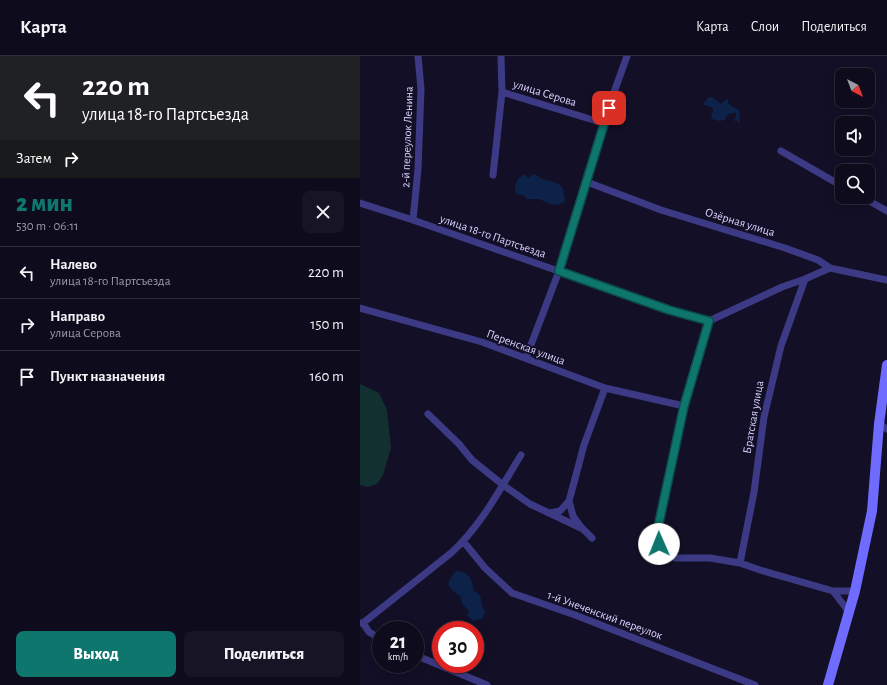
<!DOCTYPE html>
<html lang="ru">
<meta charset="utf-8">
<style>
body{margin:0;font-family:"Alegreya Sans",sans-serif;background:#171425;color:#f1f3f6;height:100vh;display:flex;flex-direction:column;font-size:15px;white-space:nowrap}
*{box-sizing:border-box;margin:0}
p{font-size:13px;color:#9b9ba3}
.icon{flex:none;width:22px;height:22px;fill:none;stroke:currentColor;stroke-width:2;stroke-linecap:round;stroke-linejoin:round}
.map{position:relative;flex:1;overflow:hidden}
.sheet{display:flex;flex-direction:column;background:#0e0b1c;width:360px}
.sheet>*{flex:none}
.banner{background:#202124;color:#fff;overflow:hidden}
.needle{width:26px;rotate:138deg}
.tools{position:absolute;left:475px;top:12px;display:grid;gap:8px}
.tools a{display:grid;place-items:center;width:40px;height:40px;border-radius:8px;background:#0e0b1c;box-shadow:0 2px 10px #0003,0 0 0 1px #2e2b3b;font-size:20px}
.speed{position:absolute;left:12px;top:565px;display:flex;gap:8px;font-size:20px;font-weight:700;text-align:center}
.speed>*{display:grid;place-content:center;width:52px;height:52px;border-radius:50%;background:#0e0b1c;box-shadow:0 2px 10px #0003,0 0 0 1px #2e2b3b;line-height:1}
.speed small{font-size:10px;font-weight:400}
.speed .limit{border:6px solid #d22;background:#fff;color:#111}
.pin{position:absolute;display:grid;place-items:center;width:34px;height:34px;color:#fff;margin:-17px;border-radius:8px;box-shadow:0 2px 6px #0006}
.me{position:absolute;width:44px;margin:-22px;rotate:359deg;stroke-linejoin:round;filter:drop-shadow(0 0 3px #0008)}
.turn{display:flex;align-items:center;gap:14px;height:84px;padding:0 16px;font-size:18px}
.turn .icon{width:52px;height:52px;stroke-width:2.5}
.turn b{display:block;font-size:28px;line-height:34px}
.then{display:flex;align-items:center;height:38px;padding:0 16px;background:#0003;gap:8px;font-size:15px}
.round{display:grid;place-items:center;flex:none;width:42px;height:42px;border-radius:8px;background:#171425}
.overview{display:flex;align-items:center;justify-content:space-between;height:68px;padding:0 16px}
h1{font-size:24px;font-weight:800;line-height:30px;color:#0f766e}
.cta{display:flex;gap:8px;margin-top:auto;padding:8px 16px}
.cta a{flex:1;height:46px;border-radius:8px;background:#0f766e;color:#fff;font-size:16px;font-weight:800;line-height:46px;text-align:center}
.cta a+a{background:#171425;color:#f1f3f6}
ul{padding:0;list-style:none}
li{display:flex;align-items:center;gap:12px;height:52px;padding:0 16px;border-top:1px solid #2e2b3b}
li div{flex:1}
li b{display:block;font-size:15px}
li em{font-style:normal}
header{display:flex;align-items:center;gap:24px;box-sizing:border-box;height:56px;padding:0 20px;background:#0e0b1c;border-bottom:1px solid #2e2b3b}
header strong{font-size:19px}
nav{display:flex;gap:22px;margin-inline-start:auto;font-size:14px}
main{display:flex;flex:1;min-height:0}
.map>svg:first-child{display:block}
.green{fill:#12302f}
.water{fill:#0c2248}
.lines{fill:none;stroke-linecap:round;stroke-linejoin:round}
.street{stroke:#3d3a85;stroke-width:7}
.secondary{stroke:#6f6bff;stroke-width:10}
.route-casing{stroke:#0a4d48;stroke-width:10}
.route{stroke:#0f766e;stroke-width:7}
.labels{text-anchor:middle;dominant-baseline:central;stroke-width:4;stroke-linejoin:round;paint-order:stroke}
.street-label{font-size:12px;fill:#d9d4ff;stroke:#130f26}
</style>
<header>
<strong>Карта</strong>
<nav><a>Карта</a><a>Слои</a><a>Поделиться</a></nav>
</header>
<main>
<section class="sheet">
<div class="banner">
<div class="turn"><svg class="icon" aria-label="left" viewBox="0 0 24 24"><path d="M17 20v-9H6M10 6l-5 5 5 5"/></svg><div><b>220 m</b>улица 18-го Партсъезда</div></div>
<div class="then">Затем<svg class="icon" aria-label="right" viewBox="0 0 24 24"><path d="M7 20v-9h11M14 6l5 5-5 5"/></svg></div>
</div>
<div class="overview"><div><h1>2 мин</h1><p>530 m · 06:11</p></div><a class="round"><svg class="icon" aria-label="close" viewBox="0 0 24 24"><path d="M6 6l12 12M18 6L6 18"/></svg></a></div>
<ul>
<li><svg class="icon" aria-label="left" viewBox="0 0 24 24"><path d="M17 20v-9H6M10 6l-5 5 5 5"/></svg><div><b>Налево</b><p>улица 18-го Партсъезда</p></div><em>220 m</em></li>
<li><svg class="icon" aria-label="right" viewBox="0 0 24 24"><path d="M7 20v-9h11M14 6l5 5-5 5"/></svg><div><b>Направо</b><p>улица Серова</p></div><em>150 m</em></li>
<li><svg class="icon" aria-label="arrive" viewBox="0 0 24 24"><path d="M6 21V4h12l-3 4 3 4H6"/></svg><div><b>Пункт назначения</b></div><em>160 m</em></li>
</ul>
<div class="cta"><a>Выход</a><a>Поделиться</a></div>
</section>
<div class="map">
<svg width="527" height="629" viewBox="0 0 527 629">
<rect width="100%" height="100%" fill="#130f26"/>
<!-- green -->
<path class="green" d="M0,328L19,337L27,354L31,392L23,419L17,428L8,431L0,429Z"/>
<!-- water -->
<path class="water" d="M349,41H352L361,48L368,42C367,51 374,50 379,54L380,67L376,64L375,66L374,64L376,60V57C370,57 367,58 365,64L359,65L352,63L351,58L353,56V52L343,48Z
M164,118L168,122L173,118L176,119C183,126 197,124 202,131C204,135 204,140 205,144L203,147L196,149L190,148L179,143H167L164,139L156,138C153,130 157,122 164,118Z
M96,515C109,515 112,524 114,535C122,539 120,541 122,548C123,557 128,552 122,563L113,565L107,560L109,555L102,548L101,541C87,531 84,529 96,515Z"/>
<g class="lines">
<!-- street -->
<path class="street" d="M142,36L243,67
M421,95L482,130
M133,119L142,36L141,0
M227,126L301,154L425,192L458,204L470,212L527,224
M502,141L527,155
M0,147L53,164L309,254L349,265
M53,164L58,113L61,33L58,0
M470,212L445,223L422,231L349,265L324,350L297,476L299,488L305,497L316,502H350L380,507L400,514L473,535H495
M0,252L122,286L245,332L324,350
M166,302L199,215L243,67L267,0
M68,358L99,388L112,404L143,429L170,448L223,473L232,482
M519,368L527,373
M190,457L200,455L209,445
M221,471L213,460L209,445L224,389L245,332
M103,485L125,512L152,537L215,559L395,629
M380,507L394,436L404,361L421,290L445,223
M473,535L489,556
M0,567H3L9,576L21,583
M3,567L91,497C121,470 140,433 161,399
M55,599L127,629"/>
<!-- secondary -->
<path class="secondary" d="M468,629L495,535L512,455L519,368L527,309"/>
</g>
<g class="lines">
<defs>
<path id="route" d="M249,52L199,215L309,254L349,265L324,350L297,476L299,488"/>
</defs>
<!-- route casing -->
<use href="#route" class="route-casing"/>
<!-- route -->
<use href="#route" class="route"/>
</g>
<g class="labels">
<!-- street labels -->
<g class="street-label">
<text transform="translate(185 37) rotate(17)">улица Серова</text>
<text transform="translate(47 81) rotate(-88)">2-й переулок Ленина</text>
<text transform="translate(380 166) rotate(17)">Озёрная улица</text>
<text transform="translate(133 180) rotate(19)">улица 18-го Партсъезда</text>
<text transform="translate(166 291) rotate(20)">Перенская улица</text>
<text transform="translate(393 361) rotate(-80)">Братская улица</text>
<text transform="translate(245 559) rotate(20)">1-й Унеченский переулок</text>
</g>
</g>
</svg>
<div class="tools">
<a><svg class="needle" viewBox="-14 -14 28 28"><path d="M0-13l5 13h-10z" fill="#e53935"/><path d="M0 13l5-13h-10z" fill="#9b9ba3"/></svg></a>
<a><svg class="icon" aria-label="sound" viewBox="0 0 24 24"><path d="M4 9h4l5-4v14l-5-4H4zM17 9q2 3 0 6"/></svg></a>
<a><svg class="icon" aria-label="search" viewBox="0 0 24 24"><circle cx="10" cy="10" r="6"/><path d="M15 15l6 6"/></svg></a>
</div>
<div class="speed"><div>21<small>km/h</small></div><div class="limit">30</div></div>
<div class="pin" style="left:249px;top:52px;background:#d93025"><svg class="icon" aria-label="arrive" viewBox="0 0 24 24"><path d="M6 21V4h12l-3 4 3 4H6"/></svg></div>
<svg class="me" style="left:299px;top:488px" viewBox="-20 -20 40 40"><circle r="19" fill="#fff"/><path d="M0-13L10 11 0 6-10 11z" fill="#0f766e"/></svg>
</div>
</main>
